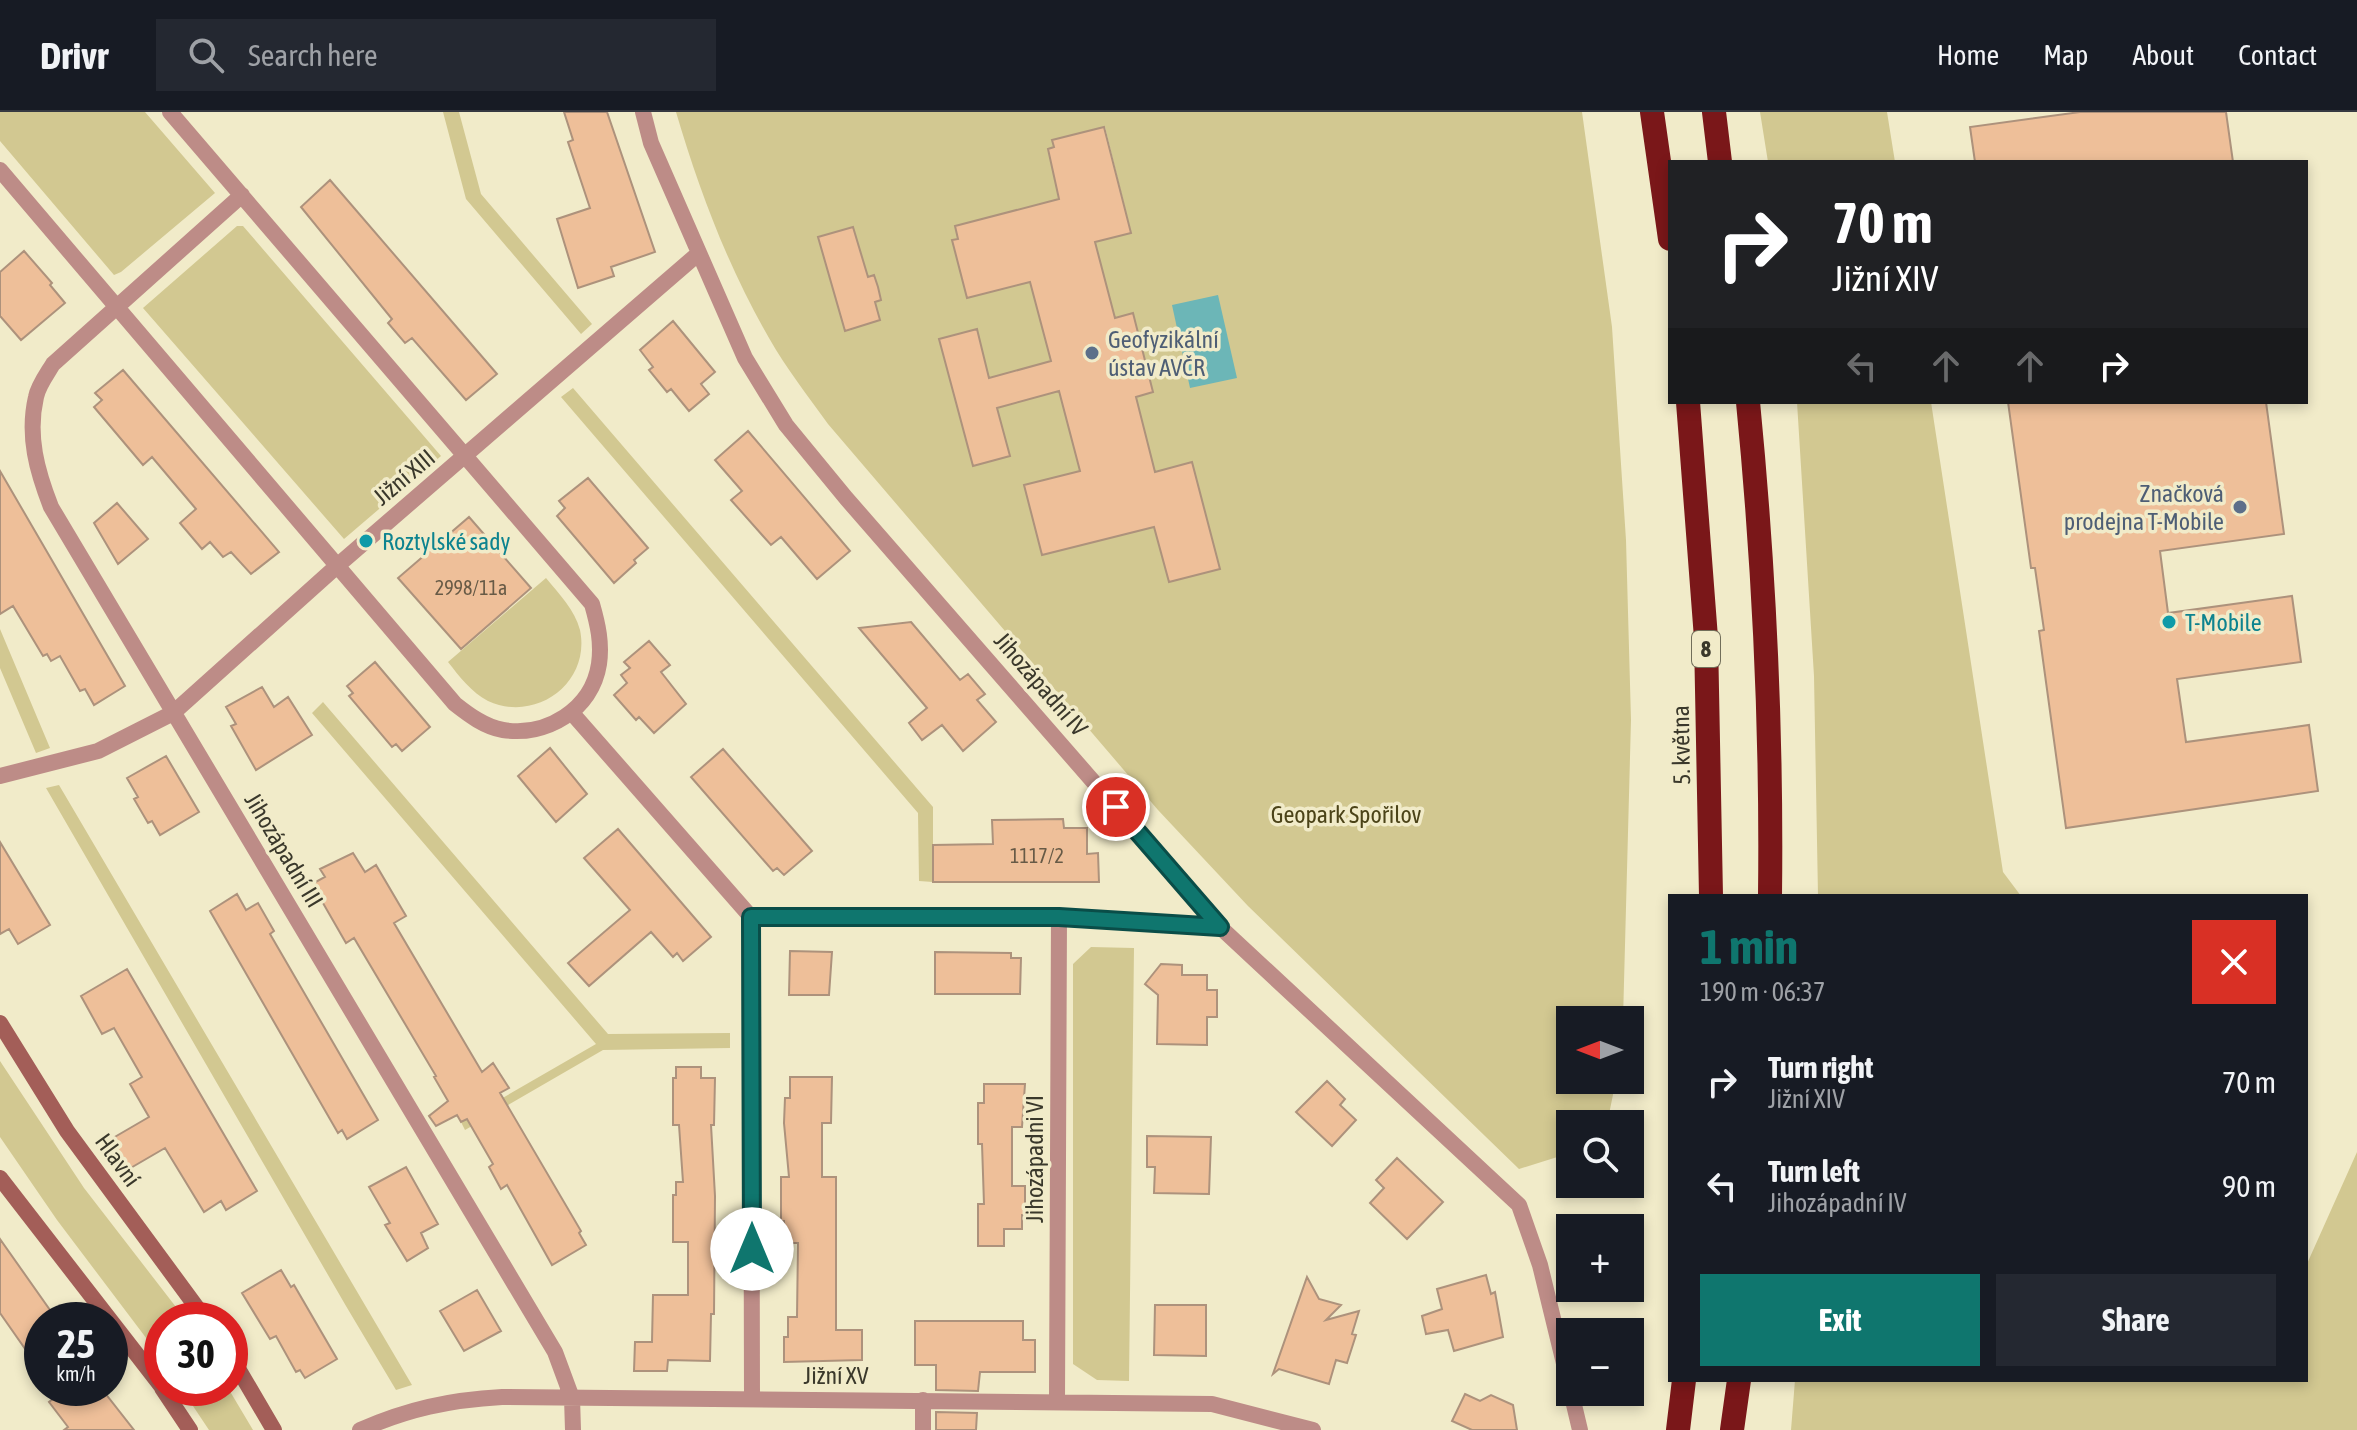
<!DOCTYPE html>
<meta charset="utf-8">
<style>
body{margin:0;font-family:"Asap Condensed",sans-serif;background:#242831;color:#f1f3f6;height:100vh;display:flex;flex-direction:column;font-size:30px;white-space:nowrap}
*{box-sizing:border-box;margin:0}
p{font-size:26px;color:#9ea1a6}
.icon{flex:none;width:44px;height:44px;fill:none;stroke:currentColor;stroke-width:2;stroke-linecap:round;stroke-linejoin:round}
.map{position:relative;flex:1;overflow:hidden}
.side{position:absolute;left:1668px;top:782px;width:640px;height:488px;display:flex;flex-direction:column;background:#171b24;border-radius:0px;box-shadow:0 4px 12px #0003}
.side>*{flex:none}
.top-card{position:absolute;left:1668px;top:48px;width:640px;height:244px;border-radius:0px;box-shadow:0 4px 12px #0003;background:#202124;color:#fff;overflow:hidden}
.needle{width:52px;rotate:270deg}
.tools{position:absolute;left:1556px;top:894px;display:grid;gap:16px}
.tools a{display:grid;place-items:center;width:88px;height:88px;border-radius:0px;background:#171b24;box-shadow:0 4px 12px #0003;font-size:40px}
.speed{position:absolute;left:24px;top:1190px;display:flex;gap:16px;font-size:40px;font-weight:700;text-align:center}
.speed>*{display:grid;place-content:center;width:104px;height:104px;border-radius:50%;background:#171b24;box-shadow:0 4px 12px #0003;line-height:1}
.speed small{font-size:20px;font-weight:400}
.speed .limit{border:12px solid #d22;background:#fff;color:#111}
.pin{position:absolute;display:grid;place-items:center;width:68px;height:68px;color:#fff;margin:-34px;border:4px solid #fff;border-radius:50%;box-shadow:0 2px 8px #0007}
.me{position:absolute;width:88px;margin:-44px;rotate:0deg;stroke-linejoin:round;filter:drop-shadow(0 0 6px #0008)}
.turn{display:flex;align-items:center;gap:28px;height:168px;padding:0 32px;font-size:36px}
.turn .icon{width:104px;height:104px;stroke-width:2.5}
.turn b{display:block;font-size:56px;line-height:68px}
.lanes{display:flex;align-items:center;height:76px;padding:0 32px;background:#0003;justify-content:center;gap:40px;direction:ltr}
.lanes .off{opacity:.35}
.round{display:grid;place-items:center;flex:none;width:84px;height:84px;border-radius:0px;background:#242831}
.summary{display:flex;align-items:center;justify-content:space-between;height:136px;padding:0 32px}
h1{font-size:48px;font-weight:700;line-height:60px;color:#0f766e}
.primary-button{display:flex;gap:16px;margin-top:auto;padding:16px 32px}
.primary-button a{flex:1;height:92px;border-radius:0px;background:#0f766e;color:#fff;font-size:32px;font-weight:700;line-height:92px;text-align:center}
.primary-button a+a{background:#242831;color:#f1f3f6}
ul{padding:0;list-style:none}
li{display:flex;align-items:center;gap:24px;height:104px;padding:0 32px}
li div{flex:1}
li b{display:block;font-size:30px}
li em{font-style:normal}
header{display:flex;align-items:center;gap:48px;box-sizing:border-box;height:112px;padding:0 40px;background:#171b24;border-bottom:2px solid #363941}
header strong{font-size:38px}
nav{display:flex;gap:44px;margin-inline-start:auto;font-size:28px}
.search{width:560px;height:72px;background:#242831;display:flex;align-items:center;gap:20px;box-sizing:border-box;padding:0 28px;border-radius:0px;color:#9ea1a6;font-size:30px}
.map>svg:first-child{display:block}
.green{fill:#d2c891;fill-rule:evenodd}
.water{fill:#6cb6b7}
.building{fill:#eebf99;stroke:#ad927c;stroke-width:2}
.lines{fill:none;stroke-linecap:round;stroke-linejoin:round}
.street{stroke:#bd8c87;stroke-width:16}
.secondary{stroke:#a35e58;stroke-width:16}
.highway{stroke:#7a1719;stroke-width:24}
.route-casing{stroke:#0a4d48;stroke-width:20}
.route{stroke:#0f766e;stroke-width:14}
.service-dot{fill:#5c6f8a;stroke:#f1ebc9;stroke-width:3}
.culture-dot{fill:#0f9aa8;stroke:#f1ebc9;stroke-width:3}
.labels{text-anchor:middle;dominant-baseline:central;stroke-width:7;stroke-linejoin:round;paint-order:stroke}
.number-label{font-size:20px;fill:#675a46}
.shield{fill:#f1ebc9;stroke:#716e5a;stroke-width:2}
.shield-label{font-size:22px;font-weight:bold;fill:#3a382b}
.service-label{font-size:24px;fill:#4e5e75;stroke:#f1ebc9;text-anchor:start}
.street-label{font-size:24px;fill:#3a382b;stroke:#f1ebc9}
.culture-label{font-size:24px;fill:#0d838f;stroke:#f1ebc9;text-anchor:start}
.park-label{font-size:24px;fill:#4b4318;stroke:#f1ebc9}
</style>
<header>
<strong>Drivr</strong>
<div class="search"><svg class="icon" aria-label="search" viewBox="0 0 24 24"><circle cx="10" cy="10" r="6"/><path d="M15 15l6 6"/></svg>Search here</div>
<nav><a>Home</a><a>Map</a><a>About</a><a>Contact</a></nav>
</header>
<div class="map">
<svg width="2357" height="1318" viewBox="0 0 2357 1318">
<rect width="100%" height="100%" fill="#f1ebc9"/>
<!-- green -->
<path class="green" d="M0,0H145L215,81L121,160L114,163L0,29Z
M443,0H459L481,82L592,212L581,222L466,87Z
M676,0H1582L1612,215L1626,428L1631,608L1623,908H1570V968H1616L1607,1012H1570V1041L1519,1057L1248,794L1158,698L828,312C808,284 786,256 769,226C728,155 699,78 676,0ZM1105,15L1131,120L1095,130L1115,206L1133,201L1138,220L1142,262L1148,261L1153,279L1136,285L1155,360L1219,457L1169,470L1154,415L1042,443L1024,374L1083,358L1079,355L1032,178L1033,169L964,174L952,129L958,126L956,114L1067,87L1054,61L1048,37L1054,35L1052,28ZM853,115L868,165L874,163L881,188L875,190L880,208L845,219L818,125ZM977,217L989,266L1033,254L997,296L1009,344L973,354L939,228Z
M1760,0H1887L1895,50H1768Z
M237,114H243L441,344L344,427L143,196Z
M573,276L933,695V770L919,769L918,701L561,285Z
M1797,290H1931L2003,760L2021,784H1818L1814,564Z
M546,466C559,482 575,498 580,518C591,571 536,611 488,589C472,581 459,564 448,550Z
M0,517L50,636L36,641L0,556Z
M323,590L608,922L730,921V936L603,938L465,1018L461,1010L596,932L312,601Z
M59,673L412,1273L396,1278L346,1194L46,676Z
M1091,835L1134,836L1129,1269L1097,1268L1073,1252V852Z
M0,949L84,1076L186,1208H162V1247L57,1108L0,1025Z
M2357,1040V1318H1791L1795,1268H2306V1154Z
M181,1276H228L253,1318H209Z"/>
<!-- water -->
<path class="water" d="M1218,183L1237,266L1190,276L1172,193Z"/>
<!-- building -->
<path class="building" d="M564,0H607L655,140L611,155L614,164L578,176L557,107L590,96L568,30L573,28Z
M2080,0H2226L2233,50H1975L1970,15Z
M1104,15L1131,121L1095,130L1115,206L1133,201L1153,280L1136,285L1155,360L1192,350L1220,457L1169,470L1154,415L1042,443L1024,373L1080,359L1059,279L997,296L1010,344L973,354L939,227L977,217L989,266L1051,249L1030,170L967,186L952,128L958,127L955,114L1059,87L1048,37L1054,35L1052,28Z
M330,68L497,262L466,288L412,226L405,231L388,211L392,207L301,95Z
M853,115L868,165L874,163L878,175L881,188L875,190L880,208L845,219L818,125Z
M24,139L52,171L50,173L65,191L21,228L0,204V160Z
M673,209L715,260L701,272L709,282L689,299L671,277L667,280L649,258L653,255L640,238Z
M123,258L279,440L251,462L231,440L223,445L210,430L202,437L180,411L196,397L152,345L143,353L94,295L102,288L95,281Z
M2008,290H2266L2284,422L2160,439L2168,501L2292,484L2301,550L2177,567L2186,630L2309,613L2318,679L2066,716L2039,519L2044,518L2035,456H2031Z
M748,319L850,439L817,467L781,425L771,433L731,388L742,379L715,348Z
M0,359L125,574L94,593L85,577L80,579L60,544L51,549L47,542L43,544L13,494L0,502Z
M588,366L648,436L634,448L636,451L614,471L557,404L565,396L559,389Z
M117,391L148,427L118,452L94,411Z
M469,405L531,476L461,537L398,466Z
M911,510L960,568L968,562L985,582L977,588L996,610L963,639L942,613L922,628L909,611L927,596L859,516Z
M649,529L670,553L661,560L686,592L654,621L639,605L636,608L614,583L627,571L621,563L630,556L624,550Z
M375,550L430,615L402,639L396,632L392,635L349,584L353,581L347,574Z
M262,575L274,595L288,585L312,623L256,658L231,614L236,612L226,595Z
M550,636L587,682L556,710L518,664Z
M723,637L812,739L784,763L777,756L773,759L691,665Z
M166,644L199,700L160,723L152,709L148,711L134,687L138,685L127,666Z
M1063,707L1064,716H1087V742L1098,741L1099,770H933V733L993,732L992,708Z
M618,717L711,825L683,849L677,841L673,845L651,820L589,874L568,851L630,798L584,746Z
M0,730L50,813L18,832L9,817L0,822Z
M353,741L365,760L376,753L406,804L394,811L482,960L493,951L509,976L500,981L581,1119L579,1121L586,1133L552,1153L507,1073L501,1077L489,1055L493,1052L467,1007L461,1010L457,1003L436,1014L429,1004L448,989L434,965L436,964L354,826L346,831L312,772L325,765L320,757Z
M237,782L246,798L258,791L274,819L270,822L378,1008L347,1027L342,1018L338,1021L210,799Z
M790,839L832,840L829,883H789Z
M935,840L1011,841V846H1021L1020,882H935Z
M1161,852L1182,853V863H1207V878H1217V905H1207V933L1157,932L1158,883L1145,872Z
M127,857L257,1079L226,1098L221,1089L204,1100L165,1036L122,1061L101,1033L149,1005L130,972L142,965L114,916L102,922L81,884Z
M676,955H701V966H715L714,1013H711L715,1084L714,1202H711L710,1249L668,1248L667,1259H634L635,1230H652L653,1183H688V1130H673V1083H676V1070H683L679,1013H673V966H676Z
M790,965H832L831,1011H822V1065H836V1218H862V1248L784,1250V1225H788V1205H797L798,1131H784V1109H781V1065H789L784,1011L785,986H790Z
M1327,969L1345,987L1340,993L1356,1008L1332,1034L1296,1000Z
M984,972H1025L1022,1015H1012V1074H1025V1103H1022V1117H1004V1134H978V1092H984L982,1032H978V991H984Z
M1147,1024L1211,1025L1209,1082L1154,1081L1155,1055H1147Z
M1397,1046L1443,1090L1407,1127L1370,1091L1384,1076L1376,1068Z
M406,1055L438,1112L421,1121L428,1136L407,1149L385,1113L390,1111L369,1075Z
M0,1127L57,1208H42V1261L0,1201Z
M281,1158L291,1175L294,1173L337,1247L305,1266L300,1258L296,1260L276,1224L270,1227L242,1181Z
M1486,1163L1491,1182L1495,1180L1503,1225L1454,1239L1448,1218L1426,1222L1422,1204L1442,1197L1437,1177Z
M1307,1165L1319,1187L1341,1193L1326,1208L1359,1199L1352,1222L1356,1223L1347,1251L1336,1248L1329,1272L1279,1257L1273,1262Z
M477,1178L501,1219L464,1239L440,1199Z
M1155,1193H1206V1244L1154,1243Z
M915,1209H1023V1228H1035V1260H980L978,1279L936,1278V1253H915Z
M67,1276H101L134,1318H64L68,1315L49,1290Z
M1465,1282L1480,1289L1491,1283L1513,1293L1517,1318H1472L1452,1309Z
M936,1300L977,1301L976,1318H936Z"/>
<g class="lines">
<!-- street -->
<path class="street" d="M643,0L651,31L745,246L786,313L846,386L1220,815L1519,1093L1540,1153L1570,1276
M0,58L455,592C469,603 485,615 503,618C546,625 592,598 599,552C602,531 598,513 592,492L170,0
M242,83L53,252C47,262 38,274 36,285C27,324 37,359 51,395L555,1240L572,1286L573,1318
M572,601L751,805
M0,664L98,639L173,601L337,454L699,141
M751,805L752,1287
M751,805H1059L1220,815
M1571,1280L1580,1318
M1057,1289L1059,805
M360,1318C408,1297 449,1288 502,1285L1212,1292L1313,1318
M923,1318V1288"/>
<!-- secondary -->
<path class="secondary" d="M0,911L67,1019L206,1208
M0,1066L162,1275
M230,1243L274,1318
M162,1276L190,1318"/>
<!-- highway -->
<path class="highway" d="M1652,0L1670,127
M1714,0L1720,50
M1688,290L1706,526L1711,784
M1748,290C1764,454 1772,619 1770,784
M1678,1318L1684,1268
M1732,1318L1739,1268"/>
</g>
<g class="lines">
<defs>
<path id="route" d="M752,1137L751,805H1059L1220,815L1116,695"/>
</defs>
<!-- route casing -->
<use href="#route" class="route-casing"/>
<!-- route -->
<use href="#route" class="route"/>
</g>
<!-- markers -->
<g class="service-dot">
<circle cx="1092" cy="241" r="8"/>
<circle cx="2240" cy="395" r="8"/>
</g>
<g class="culture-dot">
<circle cx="366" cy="429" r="8"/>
<circle cx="2169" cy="510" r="8"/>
</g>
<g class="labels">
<!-- number labels -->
<g class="number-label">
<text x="471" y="475">2998/11a</text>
<text x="1037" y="743">1117/2</text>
</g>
<!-- shield labels -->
<rect class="shield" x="1692" y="519" width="28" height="36" rx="6"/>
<g class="shield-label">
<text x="1706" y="537">8</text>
</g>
<!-- service labels -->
<g class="service-label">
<text x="1108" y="227">Geofyzikální<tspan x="1108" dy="28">ústav AVČR</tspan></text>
<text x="2224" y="381" text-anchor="end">Značková<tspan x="2224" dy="28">prodejna T-Mobile</tspan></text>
</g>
<!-- street labels -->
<g class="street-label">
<text transform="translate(404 365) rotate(-40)">Jižní XIII</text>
<text transform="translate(1041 572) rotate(49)">Jihozápadní IV</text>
<text transform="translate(1681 633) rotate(-91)">5. května</text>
<text transform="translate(284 738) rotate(59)">Jihozápadní III</text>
<text transform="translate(1034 1047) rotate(-90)">Jihozápadni VI</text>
<text transform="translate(118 1048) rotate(54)">Hlavní</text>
<text x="836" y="1263">Jižní XV</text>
</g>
<!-- culture labels -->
<g class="culture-label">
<text x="382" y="429">Roztylské sady</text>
<text x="2185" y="510">T-Mobile</text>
</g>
<!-- park labels -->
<g class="park-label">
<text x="1346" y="702">Geopark Spořilov</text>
</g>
</g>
</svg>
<div class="tools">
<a><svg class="needle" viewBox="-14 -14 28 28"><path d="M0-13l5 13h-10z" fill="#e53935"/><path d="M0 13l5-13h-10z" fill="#9ea1a6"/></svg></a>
<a><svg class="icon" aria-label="search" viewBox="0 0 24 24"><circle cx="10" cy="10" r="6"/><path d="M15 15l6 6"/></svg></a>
<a>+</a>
<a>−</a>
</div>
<div class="speed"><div>25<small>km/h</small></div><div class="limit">30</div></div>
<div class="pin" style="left:1116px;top:695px;background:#d93025"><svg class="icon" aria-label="arrive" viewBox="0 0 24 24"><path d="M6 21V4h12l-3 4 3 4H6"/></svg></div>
<svg class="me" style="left:752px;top:1137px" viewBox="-20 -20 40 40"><circle r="19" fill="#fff"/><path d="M0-13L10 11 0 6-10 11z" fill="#0f766e"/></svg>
<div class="top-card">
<div class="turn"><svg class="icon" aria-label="right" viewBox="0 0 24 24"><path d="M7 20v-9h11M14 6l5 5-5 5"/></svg><div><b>70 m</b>Jižní XIV</div></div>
<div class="lanes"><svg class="icon off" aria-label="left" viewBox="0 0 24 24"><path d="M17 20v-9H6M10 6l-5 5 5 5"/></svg><svg class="icon off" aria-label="ahead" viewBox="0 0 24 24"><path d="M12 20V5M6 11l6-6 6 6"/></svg><svg class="icon off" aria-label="ahead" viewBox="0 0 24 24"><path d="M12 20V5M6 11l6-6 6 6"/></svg><svg class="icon" aria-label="right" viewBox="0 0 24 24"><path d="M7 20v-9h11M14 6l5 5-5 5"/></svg></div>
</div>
<section class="side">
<div class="summary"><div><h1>1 min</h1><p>190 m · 06:37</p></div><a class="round" style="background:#d93025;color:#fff"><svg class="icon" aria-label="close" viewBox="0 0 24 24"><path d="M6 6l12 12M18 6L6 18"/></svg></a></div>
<ul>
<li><svg class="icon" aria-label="right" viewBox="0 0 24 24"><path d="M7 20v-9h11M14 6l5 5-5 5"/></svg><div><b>Turn right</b><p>Jižní XIV</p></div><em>70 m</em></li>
<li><svg class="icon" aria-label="left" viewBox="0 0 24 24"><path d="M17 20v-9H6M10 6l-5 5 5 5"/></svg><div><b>Turn left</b><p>Jihozápadní IV</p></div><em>90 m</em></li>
</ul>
<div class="primary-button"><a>Exit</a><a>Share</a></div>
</section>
</div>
